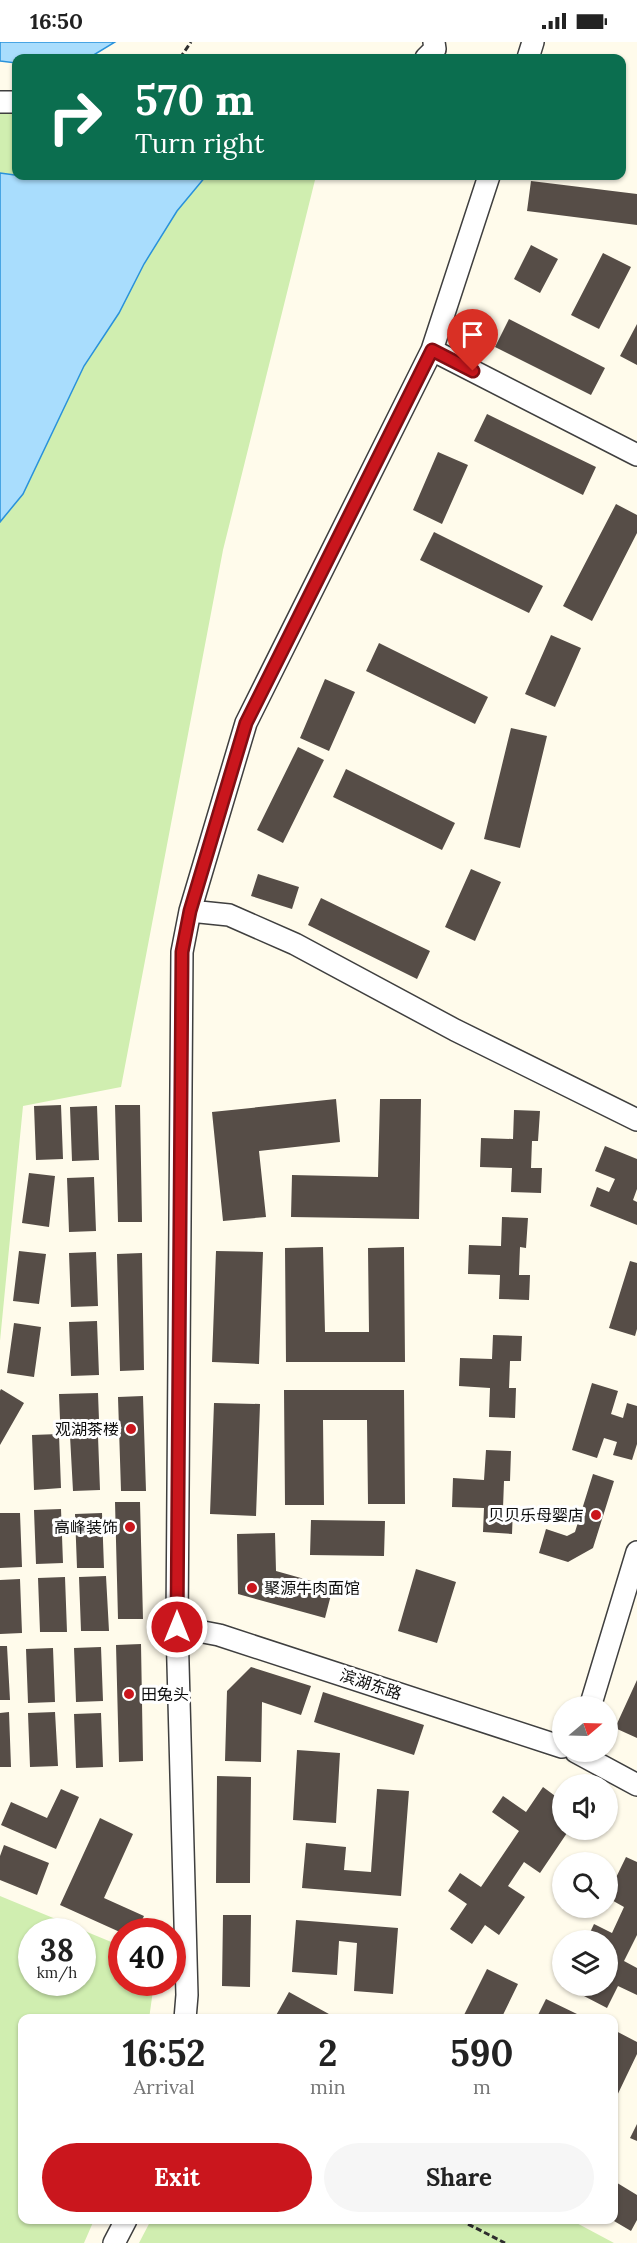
<!DOCTYPE html>
<meta charset="utf-8">
<style>
body{margin:0;font-family:Lora,"Noto Sans SC",serif;background:#f6f6f6;color:#222;height:100vh;display:flex;flex-direction:column;font-size:22px;white-space:nowrap}
*{box-sizing:border-box;margin:0}
p{font-size:20px;color:#767676}
.icon{flex:none;width:33px;height:33px;fill:none;stroke:currentColor;stroke-width:2;stroke-linecap:round;stroke-linejoin:round}
.map{position:relative;flex:1;overflow:hidden}
.drawer{position:absolute;left:18px;top:1972px;width:600px;height:210px;display:flex;flex-direction:column;background:#fff;border-radius:12px;box-shadow:0 2px 4px #0004}
.drawer>*{flex:none}
.banner{position:absolute;left:12px;top:12px;width:614px;height:126px;border-radius:12px;box-shadow:0 2px 4px #0004;background:#0b6e4f;color:#fff;overflow:hidden}
.needle{width:39px;rotate:71deg}
.fabs{position:absolute;left:552px;top:1654px;display:grid;gap:12px}
.fabs a{display:grid;place-items:center;width:66px;height:66px;border-radius:50%;background:#fff;box-shadow:0 2px 4px #0004;font-size:30px}
.speed{position:absolute;left:18px;top:1876px;display:flex;gap:12px;font-size:30px;font-weight:700;text-align:center}
.speed>*{display:grid;place-content:center;width:78px;height:78px;border-radius:50%;background:#fff;box-shadow:0 2px 4px #0004;line-height:1}
.speed small{font-size:15px;font-weight:400}
.speed .limit{border:9px solid #d22;background:#fff;color:#111}
.pin{position:absolute;display:grid;place-items:center;width:51px;height:51px;color:#fff;margin:-62px -26px;border-radius:50% 50% 50% 0;rotate:-45deg;box-shadow:0 0 6px #0007}
.pin .icon{rotate:45deg}
.me{position:absolute;width:66px;margin:-33px;rotate:0deg;stroke-linejoin:round;filter:drop-shadow(0 0 4px #0008)}
.turn{display:flex;align-items:center;gap:21px;height:126px;padding:0 24px;font-size:27px}
.turn .icon{width:78px;height:78px;stroke-width:2.5}
.turn b{display:block;font-size:42px;line-height:51px}
.eta{display:flex;justify-content:space-evenly;align-items:center;height:102px;text-align:center}
.eta b{font-size:36px;font-weight:700;line-height:42px}
.action{display:flex;gap:12px;margin-top:auto;padding:12px 24px}
.action a{flex:1;height:69px;border-radius:36px;background:#ca161d;color:#fff;font-size:24px;font-weight:700;line-height:69px;text-align:center}
.action a+a{background:#f6f6f6;color:#222}
.status{display:flex;justify-content:space-between;align-items:center;height:42px;padding:0 30px;background:#fff;direction:ltr}
.status svg{height:16px;fill:currentColor}
.map>svg:first-child{display:block}
.green{fill:#d0eeb0;fill-rule:evenodd}
.water{fill:#a9ddfd;stroke:#2992db;stroke-width:1.5}
.building{fill:#564d47}
.lines{fill:none;stroke-linecap:round;stroke-linejoin:round}
.minor-casing{stroke:#3f3f3f;stroke-width:24}
.path{stroke:#2e2e2e;stroke-width:3;stroke-dasharray:6 3;stroke-linecap:butt}
.minor{stroke:#fff;stroke-width:21}
.route-casing{stroke:#830e13;stroke-width:15}
.route{stroke:#ca161d;stroke-width:10}
.poi-dot{fill:#ca161d;stroke:#fff;stroke-width:2}
.labels{text-anchor:middle;dominant-baseline:central;stroke-width:6;stroke-linejoin:round;paint-order:stroke}
.poi-label{font-size:16px;fill:#0c0c0c;stroke:#fff;text-anchor:end}
.street-label{font-size:16px;fill:#0c0c0c;stroke:#fff}
</style>
<div class="status"><b>16:50</b><svg viewBox="0 0 49 12"><path d="M0 12V9h3v3zM5 12V6h3v6zM10 12V3h3v9zM15 12V0h3v12zM26 1h20v11H26zM47 4h2v5h-2z"/></svg></div>
<div class="map">
<svg width="637" height="2201" viewBox="0 0 637 2201">
<rect width="100%" height="100%" fill="#fffbeb"/>
<!-- green -->
<path class="green" d="M0,67L16,68V134H316L223,508L121,1045L23,1064L0,1299Z
M0,1854L121,1904L122,1941H154L149,1977H22V2178H94L84,2201H0ZM32,1890H82V1941H32Z
M151,2178H571L614,2201H139Z"/>
<!-- water -->
<path class="water" d="M0,0H115L92,14L72,16H16V21L0,19Z
M0,131L37,136L42,134H206L177,169L144,222L119,271L84,324L23,452L0,480Z"/>
<!-- building -->
<path class="building" d="M531,139L637,152V183L527,169Z
M531,203L558,217L540,251L514,237Z
M603,211L631,225L599,287L571,273Z
M509,277L605,326L591,353L495,305Z
M637,282V323L620,314Z
M487,372L596,425L583,453L474,399Z
M438,410L468,423L442,482L413,468Z
M616,462L637,473V491L592,579L563,564Z
M434,490L543,544L529,571L420,518Z
M551,593L581,606L555,665L525,652Z
M379,601L488,655L475,682L366,629Z
M325,637L355,650L329,709L300,696Z
M511,686L547,694L520,806L484,797Z
M298,705L324,718L283,801L257,788Z
M346,727L455,781L442,808L333,755Z
M471,827L501,840L475,899L445,885Z
M258,832L299,845L292,867L251,854Z
M321,856L430,909L417,937L308,883Z
M336,1057L340,1100L259,1109L266,1175L223,1179L212,1070Z
M380,1057H421L419,1177L291,1175L292,1133L378,1135Z
M61,1063L63,1117L36,1118L34,1064Z
M115,1063H140L142,1180H118Z
M97,1064L99,1118L72,1119L70,1065Z
M514,1068L540,1069L538,1099H532L531,1126H542L541,1151L511,1150L512,1126L480,1125L481,1096L513,1097Z
M605,1104L637,1117V1147L633,1158L637,1160V1183L590,1164L597,1145L609,1150L615,1137L595,1129Z
M29,1131L55,1134L49,1185L22,1181Z
M94,1135L96,1189L69,1190L67,1136Z
M502,1175L528,1176L526,1206L520,1205L519,1233H530L529,1258L499,1257L500,1233L468,1232L469,1203L501,1204Z
M323,1205L325,1290H369L368,1206L404,1205L405,1320H286L285,1206Z
M19,1209L46,1212L39,1262L13,1259Z
M216,1209L263,1210L259,1322L212,1320Z
M96,1210L98,1264L71,1265L69,1211Z
M142,1211L144,1328L120,1329L117,1212Z
M630,1219L637,1221V1287L635,1294L609,1286Z
M97,1279L99,1333L71,1334L69,1280Z
M14,1281L41,1285L34,1335L7,1331Z
M493,1293L522,1294L521,1319H510L509,1346H516L515,1376L489,1375L490,1346L459,1344L460,1316L492,1317Z
M592,1341L618,1349L611,1372L623,1376L627,1361L637,1364V1402L632,1418L613,1413L617,1400L604,1396L597,1416L572,1408Z
M1,1347L24,1361L0,1403V1349Z
M284,1348H404L405,1462H368L367,1378H323L324,1463H285Z
M98,1351L99,1378H60L59,1352Z
M143,1354L146,1449H121L118,1355Z
M214,1361L260,1362L256,1474L210,1472Z
M59,1392L61,1446L34,1448L32,1393Z
M70,1394H98L100,1448L73,1449Z
M486,1408L511,1409L510,1439H504L503,1466L513,1467L512,1492L483,1490L484,1466L452,1465L453,1436L484,1438Z
M593,1432L614,1439L593,1506L568,1520L539,1511L546,1487L567,1494L575,1490Z
M115,1460H140L143,1577H118Z
M61,1467L63,1521L36,1522L34,1468Z
M0,1471H20L22,1525L0,1526Z
M102,1471L104,1526H77L75,1472Z
M311,1478L385,1479L384,1514L310,1513Z
M275,1491L276,1529L333,1545L325,1576L238,1552L237,1492Z
M416,1527L456,1540L437,1601L398,1589Z
M106,1534L109,1589H81L79,1535Z
M65,1535L67,1590H40L38,1536Z
M20,1537L22,1591L0,1592V1538Z
M141,1602L143,1719L119,1720L116,1603Z
M0,1604H7L10,1658H0Z
M101,1605L103,1659L76,1660L74,1606Z
M53,1606L55,1660L28,1661L26,1607Z
M251,1625L311,1644L301,1673L262,1660L261,1720L225,1719L227,1649Z
M637,1638V1696L615,1686Z
M323,1650L424,1683L414,1713L314,1680Z
M9,1670L11,1725H0V1671Z
M55,1670L58,1724L30,1725L28,1671Z
M101,1671L103,1725L76,1726L74,1672Z
M297,1708L340,1711L336,1781L293,1778Z
M217,1734L251,1735L250,1841H216Z
M543,1745L562,1759V1765L557,1773L562,1777V1788H569L540,1831L524,1820L508,1844L525,1855L499,1893L485,1883L472,1902L450,1887L467,1862L448,1849L460,1831L481,1845L519,1789L492,1770L503,1754L526,1770Z
M61,1747L79,1755L56,1807L1,1783L11,1760L47,1776Z
M377,1747L409,1749L401,1854L302,1846L306,1801L346,1805L344,1828L371,1830Z
M100,1776L133,1792L104,1856L144,1874L136,1890L122,1891L60,1863Z
M4,1803L49,1821L37,1853L0,1838V1814Z
M626,1815L637,1820V1893L624,1919L637,1926V1953L618,1944L607,1966L582,1953L587,1944H608V1899H586L594,1882L612,1891L624,1865L608,1856V1852Z
M223,1873H251L250,1945L222,1944Z
M296,1878L398,1886L393,1952L354,1949L357,1901L339,1899L337,1933L292,1930Z
M487,1927L518,1942L501,1977H462Z
M289,1950L338,1977H274Z
M546,1957L577,1972L574,1977H536Z
M614,1988L637,2000V2012L614,2060Z
M637,2082V2099L630,2096Z
M614,2139L637,2153V2178L631,2189L614,2179Z"/>
<g class="lines">
<defs>
<path id="minor" d="M426,16L435,7L434,0
M528,16L533,0
M0,60H16
M432,308L637,413
M190,869L229,873L295,902L455,988L637,1078
M177,1585L219,1593L562,1705
M590,1665L637,1510
M576,1710L637,1743
M185,1977L187,1953L177,1585L182,910L190,869L246,681L432,308L489,134
M114,2201L126,2178"/>
</defs>
<!-- minor casing -->
<use href="#minor" class="minor-casing"/>
<!-- path -->
<path class="path" d="M180,16L191,0
M460,2178L505,2201"/>
<!-- minor -->
<use href="#minor" class="minor"/>
</g>
<g class="lines">
<defs>
<path id="route" d="M177,1585L182,910L190,869L246,681L432,308L473,329"/>
</defs>
<!-- route casing -->
<use href="#route" class="route-casing"/>
<!-- route -->
<use href="#route" class="route"/>
</g>
<!-- markers -->
<g class="poi-dot">
<circle cx="131" cy="1387" r="6"/>
<circle cx="596" cy="1473" r="6"/>
<circle cx="130" cy="1485" r="6"/>
<circle cx="252" cy="1546" r="6"/>
<circle cx="129" cy="1652" r="6"/>
</g>
<g class="labels">
<!-- poi labels -->
<g class="poi-label">
<text x="119" y="1387">观湖茶楼</text>
<text x="584" y="1473">贝贝乐母婴店</text>
<text x="118" y="1485">高峰装饰</text>
<text x="264" y="1546" text-anchor="start">聚源牛肉面馆</text>
<text x="141" y="1652" text-anchor="start">田兔头</text>
</g>
<!-- street labels -->
<g class="street-label">
<text transform="translate(371 1642) rotate(18)">滨湖东路</text>
</g>
</g>
</svg>
<div class="fabs">
<a><svg class="needle" viewBox="-14 -14 28 28"><path d="M0-13l5 13h-10z" fill="#e53935"/><path d="M0 13l5-13h-10z" fill="#767676"/></svg></a>
<a><svg class="icon" aria-label="sound" viewBox="0 0 24 24"><path d="M4 9h4l5-4v14l-5-4H4zM17 9q2 3 0 6"/></svg></a>
<a><svg class="icon" aria-label="search" viewBox="0 0 24 24"><circle cx="10" cy="10" r="6"/><path d="M15 15l6 6"/></svg></a>
<a><svg class="icon" aria-label="layers" viewBox="0 0 24 24"><path d="M12 4l9 5-9 5-9-5zM3 14l9 5 9-5"/></svg></a>
</div>
<div class="speed"><div>38<small>km/h</small></div><div class="limit">40</div></div>
<div class="pin" style="left:473px;top:329px;background:#d93025"><svg class="icon" aria-label="arrive" viewBox="0 0 24 24"><path d="M6 21V4h12l-3 4 3 4H6"/></svg></div>
<svg class="me" style="left:177px;top:1585px" viewBox="-20 -20 40 40"><circle r="17" fill="#ca161d" stroke="#fff" stroke-width="3"/><path d="M0-11L8 9 0 5-8 9z" fill="#fff"/></svg>
<div class="banner">
<div class="turn"><svg class="icon" aria-label="right" viewBox="0 0 24 24"><path d="M7 20v-9h11M14 6l5 5-5 5"/></svg><div><b>570 m</b>Turn right</div></div>
</div>
<section class="drawer">
<div class="eta">
<div><b>16:52</b><p>Arrival</p></div>
<div><b>2</b><p>min</p></div>
<div><b>590</b><p>m</p></div>
</div>
<div class="action"><a>Exit</a><a>Share</a></div>
</section>
</div>
